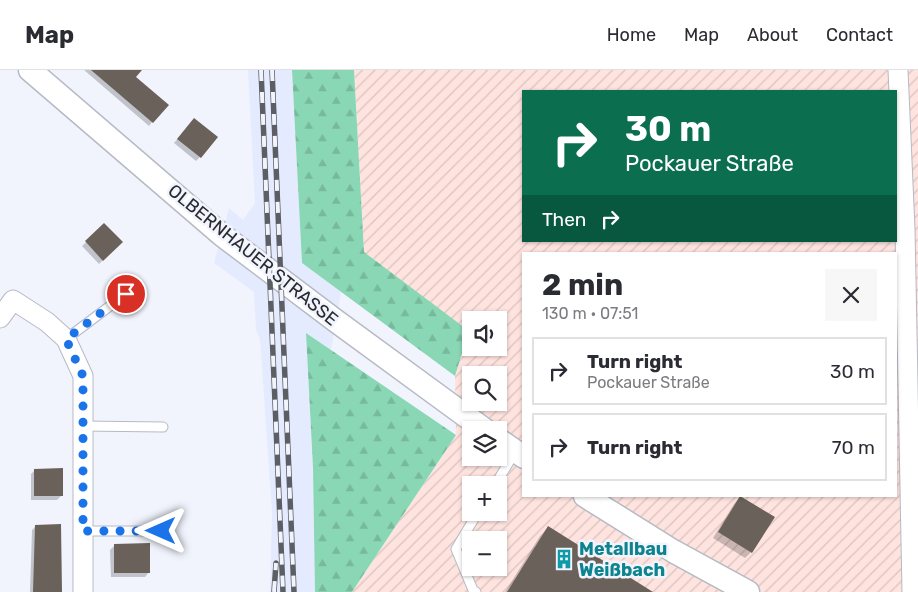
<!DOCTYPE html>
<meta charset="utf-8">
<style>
body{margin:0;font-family:Rubik,sans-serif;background:#f7f7f7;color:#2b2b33;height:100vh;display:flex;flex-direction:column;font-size:19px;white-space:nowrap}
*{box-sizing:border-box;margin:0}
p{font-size:16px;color:#7c7c81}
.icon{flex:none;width:28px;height:28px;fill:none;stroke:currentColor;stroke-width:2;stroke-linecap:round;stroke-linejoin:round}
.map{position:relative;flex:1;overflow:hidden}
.sheet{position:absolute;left:522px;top:182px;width:375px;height:245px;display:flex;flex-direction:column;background:#fff;border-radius:0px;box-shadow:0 1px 4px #0004}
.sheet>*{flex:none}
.hud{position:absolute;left:522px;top:20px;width:375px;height:152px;border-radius:0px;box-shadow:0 1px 4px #0004;background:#0b6e4f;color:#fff;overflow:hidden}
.fabs{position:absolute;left:462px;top:241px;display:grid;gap:10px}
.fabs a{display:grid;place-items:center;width:45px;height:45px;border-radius:0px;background:#fff;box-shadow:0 1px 4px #0004;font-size:25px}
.pin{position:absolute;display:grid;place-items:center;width:42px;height:42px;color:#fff;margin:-21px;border:2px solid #fff;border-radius:50%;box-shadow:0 1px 5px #0007}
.me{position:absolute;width:55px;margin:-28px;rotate:270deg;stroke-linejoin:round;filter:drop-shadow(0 0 4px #0008)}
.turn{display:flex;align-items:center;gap:18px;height:105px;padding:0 20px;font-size:22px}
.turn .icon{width:65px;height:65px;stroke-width:2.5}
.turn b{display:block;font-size:35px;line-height:42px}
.then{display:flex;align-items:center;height:48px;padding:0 20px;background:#0003;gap:10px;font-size:19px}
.round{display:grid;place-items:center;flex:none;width:52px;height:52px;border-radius:0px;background:#f7f7f7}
.summary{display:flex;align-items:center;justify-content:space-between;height:85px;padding:0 20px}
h1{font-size:30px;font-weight:700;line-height:38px}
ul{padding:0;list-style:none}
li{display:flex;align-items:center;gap:15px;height:68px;margin:0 10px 8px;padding:0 10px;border:2px solid #e1e1e2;border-radius:0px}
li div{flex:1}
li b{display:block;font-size:19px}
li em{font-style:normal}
header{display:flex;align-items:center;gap:30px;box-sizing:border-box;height:70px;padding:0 25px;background:#fff;border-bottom:1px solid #e1e1e2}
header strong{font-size:24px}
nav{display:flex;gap:28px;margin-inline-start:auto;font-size:18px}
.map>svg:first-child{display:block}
.built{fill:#e5ebfe}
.industrial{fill:url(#industrial-furrows);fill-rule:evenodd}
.forest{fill:url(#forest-firs)}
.shadow{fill:#0003}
.building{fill:#6a615a}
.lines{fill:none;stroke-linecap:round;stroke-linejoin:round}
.service-casing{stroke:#b6bac5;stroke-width:11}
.minor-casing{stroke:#b6bac5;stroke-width:21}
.tertiary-casing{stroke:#b6bac5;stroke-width:25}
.service{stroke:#fff;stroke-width:9}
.minor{stroke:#fff;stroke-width:19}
.tertiary{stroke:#fff;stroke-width:22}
.rail-casing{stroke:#5b5e63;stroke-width:5.5}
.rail{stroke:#f1f4fd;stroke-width:4;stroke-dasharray:11;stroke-linecap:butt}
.route{stroke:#1a73e8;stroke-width:9;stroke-dasharray:0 16.2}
.labels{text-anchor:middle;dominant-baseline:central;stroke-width:5;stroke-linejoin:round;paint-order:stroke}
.street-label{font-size:18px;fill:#282a2e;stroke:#f1f4fd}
.culture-label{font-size:18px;font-weight:bold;fill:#0d838f;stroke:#f1f4fd;text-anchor:start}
</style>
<header>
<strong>Map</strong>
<nav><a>Home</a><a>Map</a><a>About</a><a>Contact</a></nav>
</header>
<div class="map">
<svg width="918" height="522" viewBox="0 0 918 522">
<defs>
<pattern id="industrial-furrows" width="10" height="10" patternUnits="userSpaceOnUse" patternTransform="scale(1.25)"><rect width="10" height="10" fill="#fee3df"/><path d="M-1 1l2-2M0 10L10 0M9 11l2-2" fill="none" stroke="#dac3c0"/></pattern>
<pattern id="forest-firs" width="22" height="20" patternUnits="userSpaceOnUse" patternTransform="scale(1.25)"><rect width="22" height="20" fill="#8ad7b5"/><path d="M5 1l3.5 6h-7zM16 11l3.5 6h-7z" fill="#77b99c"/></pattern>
</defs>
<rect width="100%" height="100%" fill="#f1f4fd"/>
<!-- built -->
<path class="built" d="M248,0H292L302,192L341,222L331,280L306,263L313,398L315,522H270L272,442L260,269L256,260L254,222L214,193L229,138L243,150L255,133Z"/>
<!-- industrial -->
<path class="industrial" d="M354,0H918V522H352L456,365L455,306L469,262L364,182ZM524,21H896V171H524ZM524,184H896V426H524ZM471,250H499V278H471ZM471,305H499V332H471ZM471,360H499V388H471ZM471,415H499V442H471ZM471,470H499V498H471Z"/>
<!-- forest -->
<path class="forest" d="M292,0H354L364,182L469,261L455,306L302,193Z
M306,263L456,365L352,522H315L313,398Z"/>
<!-- shadow -->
<path class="shadow" d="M84,0H139L134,7L152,52L149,56Z
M190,54L200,87L196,91L174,73Z
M104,155L121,172L99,194L82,176Z
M35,400L62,425L57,430H31V404Z
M740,427L751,482L745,488L713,468L734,434Z
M36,456L61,522H30L32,460Z
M548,458L650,522H505L540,466Z
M114,476L149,502L145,507H111L110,480Z"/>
<!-- building -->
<path class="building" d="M91,0H142L136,7L169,35L153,53Z
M194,48L218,67L201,88L177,69Z
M104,153L123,172L103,191L85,171Z
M63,398V426H34V399Z
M740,426L775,447L752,483L718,462Z
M61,454L62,522H33L35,455Z
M548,456L653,522H507Z
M150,473V503H114V474Z"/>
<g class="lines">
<defs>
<path id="service" d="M66,269L126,224
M83,356L163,357
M495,415L515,382
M83,461H161
M476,522L473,520L456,479L478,442"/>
<path id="minor" d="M898,0L905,159L912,522
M0,248L13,230L47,252L66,269L83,306V522"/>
<path id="tertiary" d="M30,0L222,165L336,251L485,360
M499,370L524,387
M585,426L673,481L748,522"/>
</defs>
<!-- service casing -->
<use href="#service" class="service-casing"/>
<!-- minor casing -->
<use href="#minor" class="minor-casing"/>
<!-- tertiary casing -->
<use href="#tertiary" class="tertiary-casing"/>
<!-- service -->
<use href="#service" class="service"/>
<!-- minor -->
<use href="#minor" class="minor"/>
<!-- tertiary -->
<use href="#tertiary" class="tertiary"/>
<defs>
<path id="rail" d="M261,0L283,522
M272,0L294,522
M274,522L276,493"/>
</defs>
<!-- rail casing -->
<use href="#rail" class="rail-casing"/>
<!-- rail -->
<use href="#rail" class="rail"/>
</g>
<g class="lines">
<!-- route -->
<path class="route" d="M126,224L66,269L83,306V461H161"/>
</g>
<!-- icons -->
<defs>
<symbol id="building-bare" viewBox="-9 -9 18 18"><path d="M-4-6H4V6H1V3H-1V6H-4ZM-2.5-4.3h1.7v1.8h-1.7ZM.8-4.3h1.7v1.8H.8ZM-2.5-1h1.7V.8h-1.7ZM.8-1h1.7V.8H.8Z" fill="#0f9aa8" stroke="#f1f4fd" stroke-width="2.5" paint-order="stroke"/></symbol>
</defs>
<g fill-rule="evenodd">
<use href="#building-bare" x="550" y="475" width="28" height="28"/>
</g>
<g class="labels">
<!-- street labels -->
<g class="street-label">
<text transform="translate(253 185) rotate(39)">OLBERNHAUER STRASSE</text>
</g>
<!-- culture labels -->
<g class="culture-label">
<text x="579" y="479">Metallbau<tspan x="579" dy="21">Weißbach</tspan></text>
</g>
</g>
</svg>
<div class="fabs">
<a><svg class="icon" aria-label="sound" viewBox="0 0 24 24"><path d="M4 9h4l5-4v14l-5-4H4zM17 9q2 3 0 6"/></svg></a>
<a><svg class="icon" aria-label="search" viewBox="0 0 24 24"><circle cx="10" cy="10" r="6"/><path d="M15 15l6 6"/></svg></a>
<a><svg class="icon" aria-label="layers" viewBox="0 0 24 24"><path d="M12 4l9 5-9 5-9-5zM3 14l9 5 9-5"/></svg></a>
<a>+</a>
<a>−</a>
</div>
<div class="pin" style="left:126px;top:224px;background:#d93025"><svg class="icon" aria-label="arrive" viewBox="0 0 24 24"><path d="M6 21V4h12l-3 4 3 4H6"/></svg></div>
<svg class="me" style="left:161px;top:461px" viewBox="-20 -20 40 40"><path d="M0-17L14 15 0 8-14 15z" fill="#1a73e8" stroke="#fff" stroke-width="4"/></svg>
<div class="hud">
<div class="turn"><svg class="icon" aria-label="right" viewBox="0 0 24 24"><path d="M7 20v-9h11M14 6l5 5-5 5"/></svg><div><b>30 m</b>Pockauer Straße</div></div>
<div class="then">Then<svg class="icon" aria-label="right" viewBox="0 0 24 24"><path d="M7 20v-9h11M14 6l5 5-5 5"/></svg></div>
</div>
<section class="sheet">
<div class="summary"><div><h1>2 min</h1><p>130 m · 07:51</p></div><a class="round"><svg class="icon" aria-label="close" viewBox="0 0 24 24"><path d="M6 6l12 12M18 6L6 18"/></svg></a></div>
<ul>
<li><svg class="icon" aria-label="right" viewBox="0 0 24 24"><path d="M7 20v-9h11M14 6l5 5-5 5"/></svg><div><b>Turn right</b><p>Pockauer Straße</p></div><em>30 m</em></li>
<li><svg class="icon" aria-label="right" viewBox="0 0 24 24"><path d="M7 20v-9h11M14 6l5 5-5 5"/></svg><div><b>Turn right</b></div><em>70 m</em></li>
</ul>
</section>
</div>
